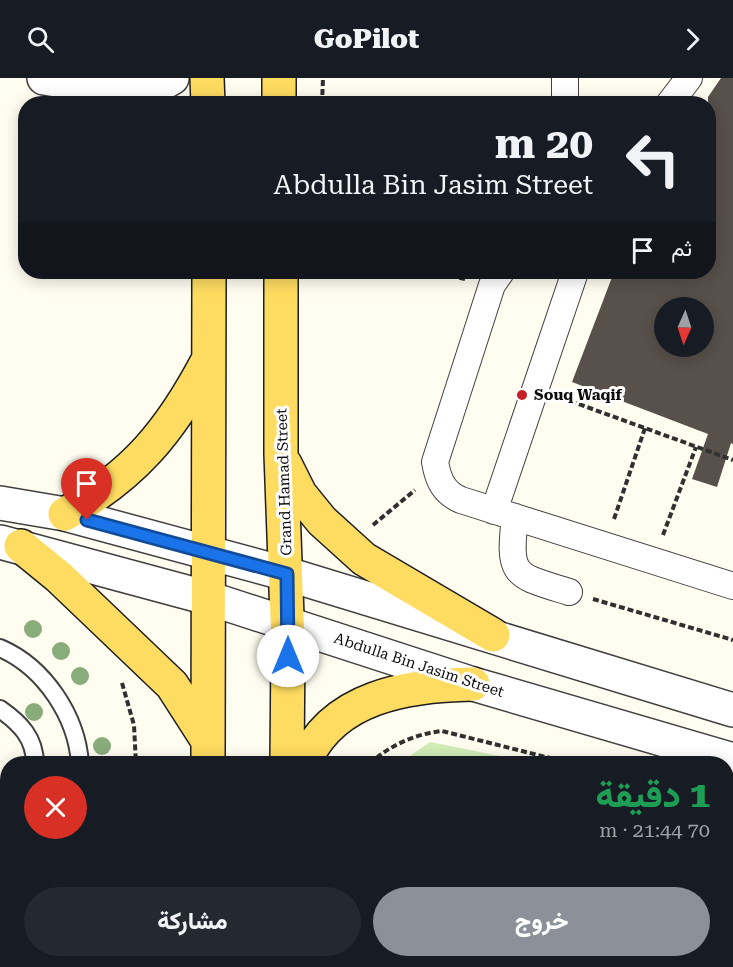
<!DOCTYPE html>
<html lang="ar">
<meta charset="utf-8">
<style>
body{margin:0;font-family:"Roboto Serif",Vazirmatn,serif;background:#242831;color:#f1f3f6;direction:rtl;height:100vh;display:flex;flex-direction:column;font-size:22px;white-space:nowrap}
*{box-sizing:border-box;margin:0}
p{font-size:20px;color:#9ea1a6}
.icon{flex:none;width:33px;height:33px;fill:none;stroke:currentColor;stroke-width:2;stroke-linecap:round;stroke-linejoin:round}
.map{position:relative;flex:1;overflow:hidden;direction:ltr}
.sheet{position:absolute;left:0px;top:678px;width:734px;height:212px;display:flex;flex-direction:column;background:#171b24;border-radius:24px 24px 0 0;box-shadow:0 3px 15px #0003;direction:rtl}
.sheet>*{flex:none}
.guide{position:absolute;left:18px;top:18px;width:698px;height:183px;border-radius:24px;box-shadow:0 3px 15px #0003;direction:rtl;background:#171b24;color:#f1f3f6;overflow:hidden}
.needle{width:39px;rotate:183deg}
.buttons{position:absolute;left:654px;top:219px;display:grid;gap:12px}
.buttons a{display:grid;place-items:center;width:60px;height:60px;border-radius:50%;background:#171b24;box-shadow:0 3px 15px #0003;font-size:30px}
.pin{position:absolute;display:grid;place-items:center;width:51px;height:51px;color:#fff;margin:-62px -26px;border-radius:50% 50% 50% 0;rotate:-45deg;box-shadow:0 0 6px #0007}
.pin .icon{rotate:45deg}
.me{position:absolute;width:66px;margin:-33px;rotate:0deg;stroke-linejoin:round;filter:drop-shadow(0 0 4px #0008)}
.turn{display:flex;align-items:center;gap:21px;height:126px;padding:0 24px;font-size:27px}
.turn .icon{width:78px;height:78px;stroke-width:2.5}
.turn b{display:block;font-size:42px;line-height:51px}
.then{display:flex;align-items:center;height:57px;padding:0 24px;background:#0003;gap:12px;font-size:22px}
.round{display:grid;place-items:center;flex:none;width:63px;height:63px;border-radius:32px;background:#242831}
.overview{display:flex;align-items:center;justify-content:space-between;height:102px;padding:0 24px}
h1{font-size:36px;font-weight:800;line-height:45px;color:#1e9e55}
.action{display:flex;gap:12px;margin-top:auto;padding:12px 24px}
.action a{flex:1;height:69px;border-radius:36px;background:#8c9099;color:#fff;font-size:24px;font-weight:800;line-height:69px;text-align:center}
.action a+a{background:#242831;color:#f1f3f6}
header{display:flex;justify-content:space-between;align-items:center;height:78px;padding:0 24px;background:#171b24;font-size:27px;font-weight:800}
.map>svg:first-child{display:block}
.green{fill:#d1ecb7}
.building{fill:#58504a;fill-rule:evenodd}
.lines{fill:none;stroke-linecap:round;stroke-linejoin:round}
.service-casing{stroke:#414141;stroke-width:20}
.pedestrian-casing{stroke:#414141;stroke-width:28}
.minor-casing{stroke:#414141;stroke-width:36}
.tertiary-casing{stroke:#414141;stroke-width:36}
.primary-casing{stroke:#1f1f1f;stroke-width:36}
.path{stroke:#303030;stroke-width:4;stroke-dasharray:6 3;stroke-linecap:butt}
.service{stroke:#fff;stroke-width:16}
.pedestrian{stroke:#fff;stroke-width:26}
.minor{stroke:#fff;stroke-width:33}
.tertiary{stroke:#fff;stroke-width:33}
.primary{stroke:#fedc61;stroke-width:33}
.tree{fill:#89ac7b}
.route-casing{stroke:#114b97;stroke-width:15}
.route{stroke:#1a73e8;stroke-width:10}
.poi-dot{fill:#c52023;stroke:#fff;stroke-width:2}
.labels{text-anchor:middle;dominant-baseline:central;stroke-width:6;stroke-linejoin:round;paint-order:stroke}
.poi-label{font-size:15px;font-weight:bold;fill:#0e0e0e;stroke:#fff;text-anchor:start}
.street-label{font-size:15px;fill:#0e0e0e;stroke:#fff}
</style>
<header><svg class="icon" aria-label="forward" viewBox="0 0 24 24"><path d="M9 5l7 7-7 7"/></svg>GoPilot<svg class="icon" aria-label="search" viewBox="0 0 24 24"><circle cx="10" cy="10" r="6"/><path d="M15 15l6 6"/></svg></header>
<div class="map">
<svg width="733" height="889" viewBox="0 0 733 889">
<rect width="100%" height="100%" fill="#fffcf0"/>
<!-- green -->
<path class="green" d="M430,664L535,685H400Z
M726,729L733,731V889H356V882H726Z"/>
<!-- building -->
<path class="building" d="M721,0H733V366L731,365L717,409L692,401L708,356L572,304L614,194H708V19ZM664,230H704V268H664Z"/>
<g class="lines">
<defs>
<path id="service" d="M0,570C44,589 77,638 80,686
M0,631C20,645 35,660 35,686
M0,752L8,747
M68,889L69,882"/>
<path id="pedestrian" d="M565,26V0
M669,26L689,0
M501,194L492,207L435,384C438,402 444,415 461,422L733,508
M494,433L575,194
M515,439C508,499 514,497 569,514"/>
<path id="minor" d="M44,0C85,6 135,24 172,0"/>
<path id="tertiary" d="M0,425L65,436L287,496L733,632
M0,464L208,520L473,606L733,682"/>
<path id="primary" d="M207,0L208,26
M279,0V26
M281,194V376L288,565L287,686
M285,386L300,416L322,443L364,481L493,557
M65,436C134,397 170,354 207,284
M21,468L59,499L172,607L208,663
M208,686L209,194
M304,686C331,618 409,607 473,606
M211,882V889
M286,882V889"/>
</defs>
<!-- service casing -->
<use href="#service" class="service-casing"/>
<!-- pedestrian casing -->
<use href="#pedestrian" class="pedestrian-casing"/>
<!-- minor casing -->
<use href="#minor" class="minor-casing"/>
<!-- tertiary casing -->
<use href="#tertiary" class="tertiary-casing"/>
<!-- primary casing -->
<use href="#primary" class="primary-casing"/>
<!-- path -->
<path class="path" d="M322,26L323,0
M433,194L465,201
M562,320L733,382
M614,441L645,350
M373,447L415,412
M663,457L696,369
M593,521L733,562
M122,605L134,647L136,686
M370,686C389,667 416,656 442,653L574,686
M726,724L733,726
M137,882V889
M332,882L333,889
M624,882L625,889
M723,882V889
M545,889L546,882
M687,889V882"/>
<!-- service -->
<use href="#service" class="service"/>
<!-- pedestrian -->
<use href="#pedestrian" class="pedestrian"/>
<!-- minor -->
<use href="#minor" class="minor"/>
<!-- tertiary -->
<use href="#tertiary" class="tertiary"/>
<!-- primary -->
<use href="#primary" class="primary"/>
</g>
<!-- trees -->
<g class="tree">
<circle cx="33" cy="551" r="9"/>
<circle cx="61" cy="573" r="9"/>
<circle cx="80" cy="598" r="9"/>
<circle cx="34" cy="634" r="9"/>
<circle cx="102" cy="668" r="9"/>
</g>
<g class="lines">
<defs>
<path id="route" d="M87,442L287,496L288,578"/>
</defs>
<!-- route casing -->
<use href="#route" class="route-casing"/>
<!-- route -->
<use href="#route" class="route"/>
</g>
<!-- markers -->
<circle class="poi-dot" cx="522" cy="317" r="6"/>
<g class="labels">
<!-- poi labels -->
<g class="poi-label">
<text x="534" y="317">Souq Waqif</text>
</g>
<!-- street labels -->
<g class="street-label">
<text transform="translate(284 404) rotate(-92)">Grand Hamad Street</text>
<text transform="translate(419 587) rotate(18)">Abdulla Bin Jasim Street</text>
</g>
</g>
</svg>
<div class="buttons">
<a><svg class="needle" viewBox="-14 -14 28 28"><path d="M0-13l5 13h-10z" fill="#e53935"/><path d="M0 13l5-13h-10z" fill="#9ea1a6"/></svg></a>
</div>
<div class="pin" style="left:87px;top:442px;background:#d93025"><svg class="icon" aria-label="arrive" viewBox="0 0 24 24"><path d="M6 21V4h12l-3 4 3 4H6"/></svg></div>
<svg class="me" style="left:288px;top:578px" viewBox="-20 -20 40 40"><circle r="19" fill="#fff"/><path d="M0-13L10 11 0 6-10 11z" fill="#1a73e8"/></svg>
<div class="guide">
<div class="turn"><svg class="icon" aria-label="left" viewBox="0 0 24 24"><path d="M17 20v-9H6M10 6l-5 5 5 5"/></svg><div><b>20 m</b>Abdulla Bin Jasim Street</div></div>
<div class="then">ثم<svg class="icon" aria-label="arrive" viewBox="0 0 24 24"><path d="M6 21V4h12l-3 4 3 4H6"/></svg></div>
</div>
<section class="sheet">
<div class="overview"><div><h1>1 دقيقة</h1><p>70 m · 21:44</p></div><a class="round" style="background:#d93025;color:#fff"><svg class="icon" aria-label="close" viewBox="0 0 24 24"><path d="M6 6l12 12M18 6L6 18"/></svg></a></div>
<div class="action"><a>خروج</a><a>مشاركة</a></div>
</section>
</div>
